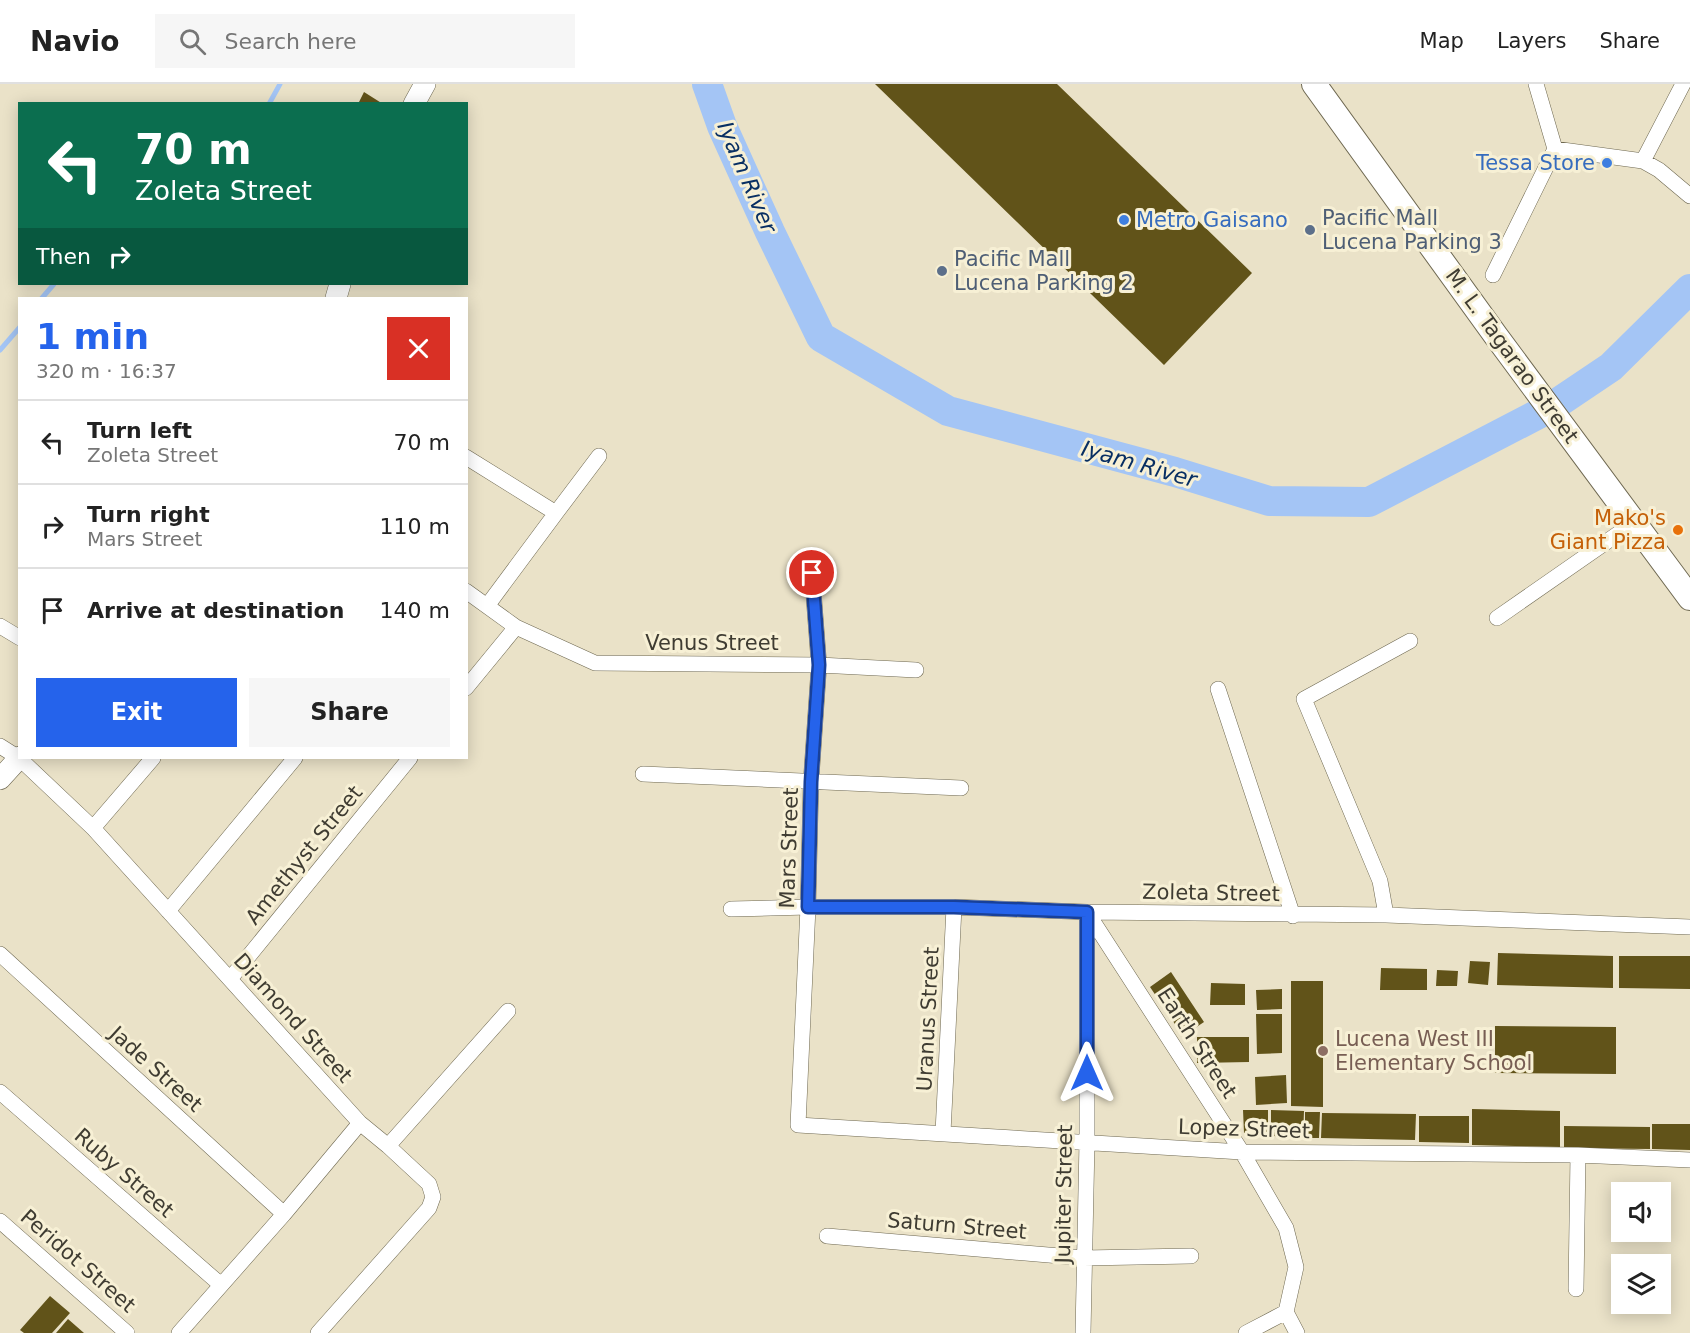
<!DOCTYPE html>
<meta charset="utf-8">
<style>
body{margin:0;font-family:"DejaVu Sans",sans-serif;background:#f6f6f6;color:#222;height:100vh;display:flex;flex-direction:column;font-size:22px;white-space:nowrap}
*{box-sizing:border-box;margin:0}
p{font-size:20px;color:#767676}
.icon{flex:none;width:33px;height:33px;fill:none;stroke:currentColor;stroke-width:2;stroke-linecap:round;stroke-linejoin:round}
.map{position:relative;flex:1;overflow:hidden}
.drawer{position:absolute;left:18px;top:213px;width:450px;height:462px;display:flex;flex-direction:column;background:#fff;border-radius:0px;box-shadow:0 3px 15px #0003}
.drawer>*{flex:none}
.banner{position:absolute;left:18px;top:18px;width:450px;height:183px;border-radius:0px;box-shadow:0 3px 15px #0003;background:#0b6e4f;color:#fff;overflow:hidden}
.fabs{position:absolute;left:1611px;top:1098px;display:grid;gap:12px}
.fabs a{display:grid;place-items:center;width:60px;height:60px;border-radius:0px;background:#fff;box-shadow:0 3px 15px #0003;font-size:30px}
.pin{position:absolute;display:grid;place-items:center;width:51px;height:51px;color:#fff;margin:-26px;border:3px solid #fff;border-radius:50%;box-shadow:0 2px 6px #0007}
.me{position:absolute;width:66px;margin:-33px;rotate:0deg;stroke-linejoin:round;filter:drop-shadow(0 0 4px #0008)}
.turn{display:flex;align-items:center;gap:21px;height:126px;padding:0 18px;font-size:27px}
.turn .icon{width:78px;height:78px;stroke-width:2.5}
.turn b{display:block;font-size:42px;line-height:51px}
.then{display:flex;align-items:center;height:57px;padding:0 18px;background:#0003;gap:12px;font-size:22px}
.round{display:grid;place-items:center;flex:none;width:63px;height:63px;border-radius:0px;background:#f6f6f6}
.summary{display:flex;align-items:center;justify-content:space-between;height:102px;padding:0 18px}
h1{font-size:36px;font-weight:700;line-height:45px;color:#2563eb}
.cta{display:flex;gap:12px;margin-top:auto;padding:12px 18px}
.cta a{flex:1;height:69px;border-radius:0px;background:#2563eb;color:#fff;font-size:24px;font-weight:700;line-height:69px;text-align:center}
.cta a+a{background:#f6f6f6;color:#222}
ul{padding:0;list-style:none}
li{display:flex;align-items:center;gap:18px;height:84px;padding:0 18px;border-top:2px solid #e0e0e0}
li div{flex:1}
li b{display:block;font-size:22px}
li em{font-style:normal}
header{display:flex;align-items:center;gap:36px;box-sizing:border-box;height:84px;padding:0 30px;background:#fff;border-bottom:2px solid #e0e0e0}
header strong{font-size:28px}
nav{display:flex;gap:33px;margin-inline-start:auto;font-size:21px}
.search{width:420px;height:54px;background:#f6f6f6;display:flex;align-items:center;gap:15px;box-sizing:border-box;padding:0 21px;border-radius:0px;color:#767676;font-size:22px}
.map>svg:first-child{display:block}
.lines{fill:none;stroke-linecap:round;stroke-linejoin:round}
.stream{stroke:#a4c5f5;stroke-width:5}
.river{stroke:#a4c5f5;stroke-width:30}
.building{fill:#615319}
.minor-casing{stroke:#6e6851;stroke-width:16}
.secondary-casing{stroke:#6e6851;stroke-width:22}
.primary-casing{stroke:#6e6851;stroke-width:26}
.minor{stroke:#fff;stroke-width:15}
.secondary{stroke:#fff;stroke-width:21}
.primary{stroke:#fff;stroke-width:24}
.route-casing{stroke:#184099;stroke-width:15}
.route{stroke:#2563eb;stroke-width:10}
.shop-dot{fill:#3f7fe0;stroke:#f7f0d5;stroke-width:2}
.service-dot{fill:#5c6f8a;stroke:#f7f0d5;stroke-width:2}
.food-dot{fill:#e8710a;stroke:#f7f0d5;stroke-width:2}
.education-dot{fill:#8d6e63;stroke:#f7f0d5;stroke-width:2}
.labels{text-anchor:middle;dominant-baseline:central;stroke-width:6;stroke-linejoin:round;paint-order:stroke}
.shop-label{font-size:21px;fill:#366cbe;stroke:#f7f0d5;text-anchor:end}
.service-label{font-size:21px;fill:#4e5e75;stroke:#f7f0d5;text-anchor:start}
.street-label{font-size:21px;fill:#3f3c32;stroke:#f7f0d5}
.food-label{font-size:21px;fill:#c56008;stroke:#f7f0d5;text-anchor:end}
.education-label{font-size:21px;fill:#785e54;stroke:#f7f0d5;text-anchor:start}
.water-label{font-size:22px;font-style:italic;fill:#082f63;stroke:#f7f0d5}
</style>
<header>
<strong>Navio</strong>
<div class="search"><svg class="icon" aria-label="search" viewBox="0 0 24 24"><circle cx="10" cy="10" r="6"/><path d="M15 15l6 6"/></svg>Search here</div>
<nav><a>Map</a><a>Layers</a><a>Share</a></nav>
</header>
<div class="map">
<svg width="1690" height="1249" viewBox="0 0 1690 1249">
<rect width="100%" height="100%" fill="#eae2c8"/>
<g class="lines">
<!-- stream -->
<path class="stream" d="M269,20L280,0
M42,214L54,200
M0,266L20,243"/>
<!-- river -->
<path class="river" d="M707,0L722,42L770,148L821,253L948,327L1175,388L1269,417L1369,418L1550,324L1611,283L1690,205"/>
</g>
<!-- building -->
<path class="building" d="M875,0H1057L1252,189L1164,281Z
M364,8L383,20H358Z
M1498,869L1613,872V904L1497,901Z
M1619,872H1690V905L1619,904Z
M1470,877L1490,878L1488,901L1468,899Z
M1381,884L1427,885V906H1380Z
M1437,886L1458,887L1457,902H1436Z
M1171,888L1204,938L1183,952L1150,903Z
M1291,897H1323V1023L1291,1022Z
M1211,899L1245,900V921H1210Z
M1282,905V925L1257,926L1256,906Z
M1256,930H1282V969L1257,970Z
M1495,942L1616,943V990L1495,989Z
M1197,953H1249V978L1197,979Z
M1286,991L1287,1019L1256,1021L1255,993Z
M1472,1025L1560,1027V1063L1472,1061Z
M1243,1026H1268V1048L1244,1049Z
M1271,1026L1304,1027L1303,1053L1271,1052Z
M1305,1028H1320L1319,1054H1305Z
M1322,1029L1416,1030L1415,1056L1321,1054Z
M1419,1032H1469V1059L1419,1058Z
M1652,1040H1690V1066L1652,1065Z
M1564,1042L1650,1043V1065L1564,1064Z
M50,1212L70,1229L52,1249H24L20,1246Z
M68,1235L84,1249H56Z"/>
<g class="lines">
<defs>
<path id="minor" d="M1555,65L1643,77L1659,86L1690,112
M1643,77L1683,0
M1493,191L1555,65L1536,0
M466,373L556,429L487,522
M556,429L599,372
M812,489L819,581L811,698L808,823L798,1041L1242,1068L1578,1071L1690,1076
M466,507L516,543L595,579L819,581L916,586
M1497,534L1635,438
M0,542L20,554
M466,604L516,543
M1218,605L1293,832
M0,662L19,674L93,744L360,1039L284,1130L179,1249
M643,690L961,704
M93,744L153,674
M731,825L808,823H954L1087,828L1386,831L1690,843
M168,827L295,674
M1087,828L1242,1068L1286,1144L1296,1183L1286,1228L1297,1249
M1386,831L1380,797L1304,615L1410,557
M0,870L284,1130
M230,895L410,674
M0,1008L221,1201
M943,1049L954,823
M388,1062L508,927
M0,1137L127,1249
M827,1152L1084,1174L1191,1172
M1576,1205L1578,1071
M318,1249L429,1124L433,1113L429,1100L388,1062L360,1039
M1083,1249L1087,1058V829
M1246,1249L1286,1228"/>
<path id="secondary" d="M414,20L425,0
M336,214L340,200
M0,695L20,673"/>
<path id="primary" d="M1314,0L1496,252L1690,514"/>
</defs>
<!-- minor casing -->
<use href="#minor" class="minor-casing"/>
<!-- secondary casing -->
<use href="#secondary" class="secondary-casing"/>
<!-- primary casing -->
<use href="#primary" class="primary-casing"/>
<!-- minor -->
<use href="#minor" class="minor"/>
<!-- secondary -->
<use href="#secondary" class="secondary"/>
<!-- primary -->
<use href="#primary" class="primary"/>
</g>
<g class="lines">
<defs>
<path id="route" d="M812,489L819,581L811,698L808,823H954L1087,828V989"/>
</defs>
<!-- route casing -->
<use href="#route" class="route-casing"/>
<!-- route -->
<use href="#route" class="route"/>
</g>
<!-- markers -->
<g class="shop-dot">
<circle cx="1607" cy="79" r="6"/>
<circle cx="1124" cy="136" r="6"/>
</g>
<g class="service-dot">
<circle cx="1310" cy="146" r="6"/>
<circle cx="942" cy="187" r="6"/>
</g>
<circle class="food-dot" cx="1678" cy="446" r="6"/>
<circle class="education-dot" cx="1323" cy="967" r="6"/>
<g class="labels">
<!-- shop labels -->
<g class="shop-label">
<text x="1595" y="79">Tessa Store</text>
<text x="1136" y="136" text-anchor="start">Metro Gaisano</text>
</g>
<!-- service labels -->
<g class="service-label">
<text x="1322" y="134">Pacific Mall<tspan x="1322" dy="24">Lucena Parking 3</tspan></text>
<text x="954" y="175">Pacific Mall<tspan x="954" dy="24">Lucena Parking 2</tspan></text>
</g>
<!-- street labels -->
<g class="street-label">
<text transform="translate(1512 272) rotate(54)">M. L. Tagarao Street</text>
<text x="712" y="559">Venus Street</text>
<text transform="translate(789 764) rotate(-88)">Mars Street</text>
<text transform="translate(304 771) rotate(-51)">Amethyst Street</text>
<text transform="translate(1211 809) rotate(1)">Zoleta Street</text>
<text transform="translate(293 934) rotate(48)">Diamond Street</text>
<text transform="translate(928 935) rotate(-87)">Uranus Street</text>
<text transform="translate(1197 959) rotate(57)">Earth Street</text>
<text transform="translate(156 985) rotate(42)">Jade Street</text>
<text transform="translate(1244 1045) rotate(2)">Lopez Street</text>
<text transform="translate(124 1089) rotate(41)">Ruby Street</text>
<text transform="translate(1064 1110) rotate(-89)">Jupiter Street</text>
<text transform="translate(957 1142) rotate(5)">Saturn Street</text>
<text transform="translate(78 1177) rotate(41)">Peridot Street</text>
</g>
<!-- food labels -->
<g class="food-label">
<text x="1666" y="434">Mako's<tspan x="1666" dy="24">Giant Pizza</tspan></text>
</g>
<!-- education labels -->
<g class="education-label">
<text x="1335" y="955">Lucena West III<tspan x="1335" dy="24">Elementary School</tspan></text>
</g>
<!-- water labels -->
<g class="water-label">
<text transform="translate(747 93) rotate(67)">Iyam River</text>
<text transform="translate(1139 380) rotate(16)">Iyam River</text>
</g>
</g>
</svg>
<div class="fabs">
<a><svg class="icon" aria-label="sound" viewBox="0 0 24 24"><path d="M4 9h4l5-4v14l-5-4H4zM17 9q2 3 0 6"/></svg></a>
<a><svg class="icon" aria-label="layers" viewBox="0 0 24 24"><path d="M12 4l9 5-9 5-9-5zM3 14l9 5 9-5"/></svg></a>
</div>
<div class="pin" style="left:812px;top:489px;background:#d93025"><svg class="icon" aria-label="arrive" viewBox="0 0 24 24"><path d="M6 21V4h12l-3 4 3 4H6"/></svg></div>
<svg class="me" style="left:1087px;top:989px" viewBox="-20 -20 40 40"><path d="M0-17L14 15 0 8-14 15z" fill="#2563eb" stroke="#fff" stroke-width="4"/></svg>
<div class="banner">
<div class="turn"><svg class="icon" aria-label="left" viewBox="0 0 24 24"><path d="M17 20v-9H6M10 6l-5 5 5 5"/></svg><div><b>70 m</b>Zoleta Street</div></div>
<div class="then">Then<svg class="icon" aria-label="right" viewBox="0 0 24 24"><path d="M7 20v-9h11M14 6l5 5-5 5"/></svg></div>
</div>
<section class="drawer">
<div class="summary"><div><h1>1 min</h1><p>320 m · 16:37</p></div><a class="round" style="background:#d93025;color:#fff"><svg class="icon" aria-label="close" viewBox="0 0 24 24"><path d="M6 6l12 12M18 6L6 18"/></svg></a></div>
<ul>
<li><svg class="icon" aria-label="left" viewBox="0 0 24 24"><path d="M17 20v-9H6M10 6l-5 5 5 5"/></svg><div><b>Turn left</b><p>Zoleta Street</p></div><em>70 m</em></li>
<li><svg class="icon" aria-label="right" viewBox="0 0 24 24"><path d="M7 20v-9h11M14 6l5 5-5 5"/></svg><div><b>Turn right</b><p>Mars Street</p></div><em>110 m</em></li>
<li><svg class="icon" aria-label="arrive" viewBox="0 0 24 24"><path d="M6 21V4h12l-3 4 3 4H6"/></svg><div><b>Arrive at destination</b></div><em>140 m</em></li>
</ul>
<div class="cta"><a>Exit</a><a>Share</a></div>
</section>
</div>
